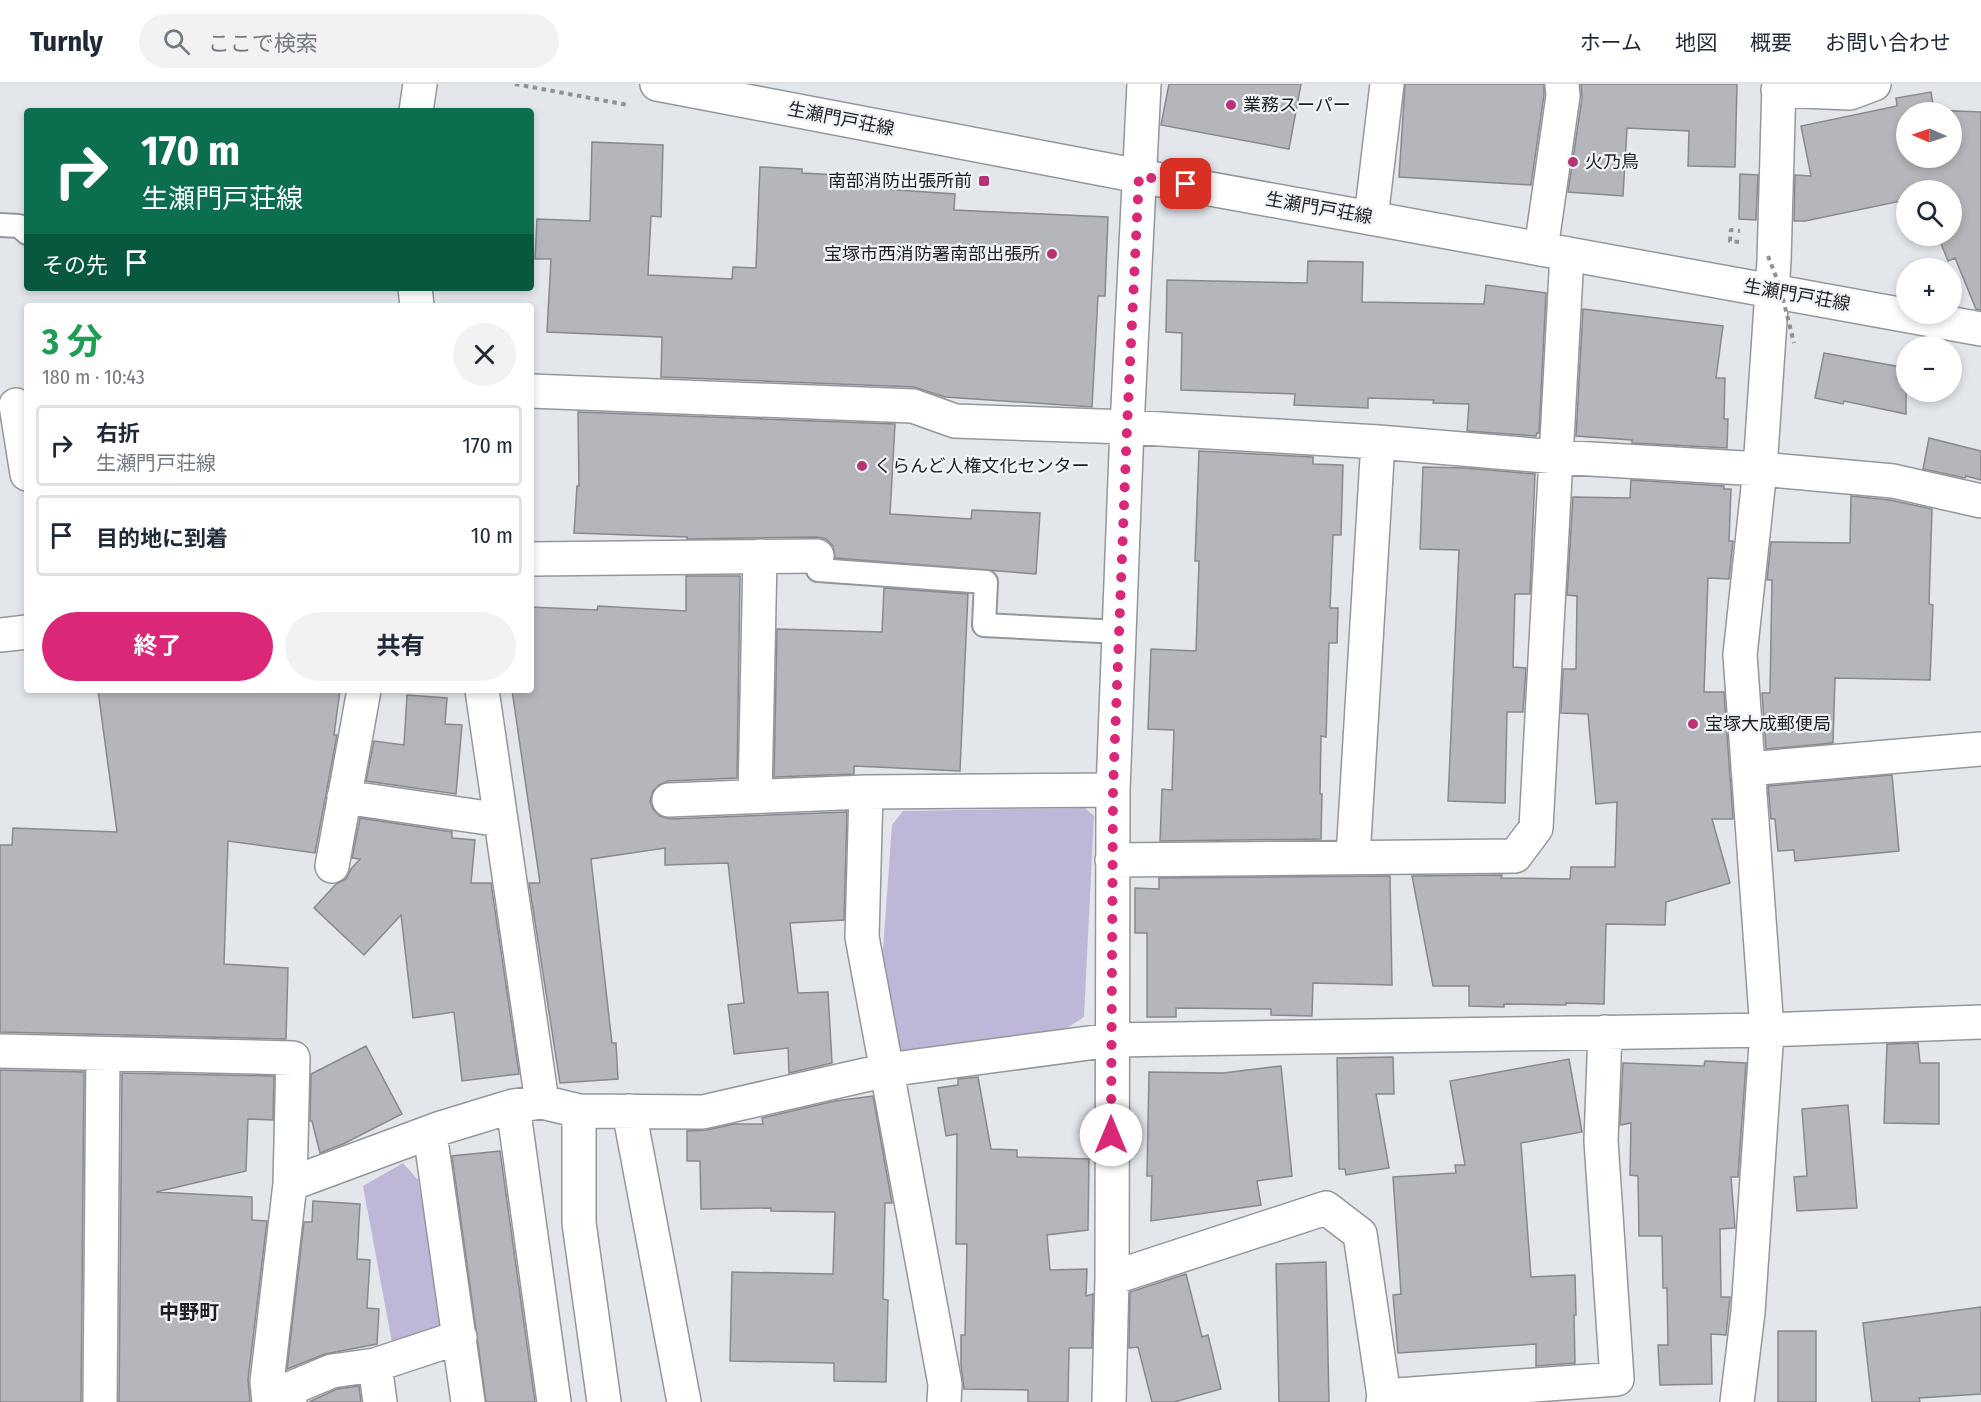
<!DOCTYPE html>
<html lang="ja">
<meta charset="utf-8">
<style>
body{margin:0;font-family:"Fira Sans Condensed","Noto Sans JP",sans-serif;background:#f2f2f3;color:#1f2937;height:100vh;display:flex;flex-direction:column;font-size:22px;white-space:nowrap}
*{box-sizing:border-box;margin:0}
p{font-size:20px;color:#747a83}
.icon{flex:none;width:33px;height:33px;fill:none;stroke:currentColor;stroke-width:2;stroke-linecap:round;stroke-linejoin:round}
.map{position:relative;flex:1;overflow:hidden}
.panel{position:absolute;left:24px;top:219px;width:510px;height:390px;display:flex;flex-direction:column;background:#fff;border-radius:6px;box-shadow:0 3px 9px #0003}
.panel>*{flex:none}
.hud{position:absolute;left:24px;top:24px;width:510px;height:183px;border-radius:6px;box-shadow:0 3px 9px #0003;background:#0b6e4f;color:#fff;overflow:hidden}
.needle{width:39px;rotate:272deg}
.controls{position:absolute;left:1896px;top:18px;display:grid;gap:12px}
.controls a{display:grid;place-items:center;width:66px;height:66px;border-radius:50%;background:#fff;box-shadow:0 3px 9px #0003;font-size:30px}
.pin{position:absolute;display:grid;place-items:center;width:51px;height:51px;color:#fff;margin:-26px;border-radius:12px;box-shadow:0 3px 9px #0006}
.me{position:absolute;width:66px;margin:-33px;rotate:0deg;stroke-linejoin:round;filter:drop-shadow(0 0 4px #0008)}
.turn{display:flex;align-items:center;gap:21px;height:126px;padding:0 18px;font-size:27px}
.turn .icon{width:78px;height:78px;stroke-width:2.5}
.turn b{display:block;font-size:42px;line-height:51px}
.then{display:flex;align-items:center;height:57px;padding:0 18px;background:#0003;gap:12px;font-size:22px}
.round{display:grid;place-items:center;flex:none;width:63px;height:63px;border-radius:32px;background:#f2f2f3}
.headline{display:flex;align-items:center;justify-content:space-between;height:102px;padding:0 18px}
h1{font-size:36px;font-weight:700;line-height:45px;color:#1e9e55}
.action{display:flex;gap:12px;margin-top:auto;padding:12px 18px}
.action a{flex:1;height:69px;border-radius:36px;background:#db2777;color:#fff;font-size:24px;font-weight:700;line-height:69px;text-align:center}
.action a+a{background:#f2f2f3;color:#1f2937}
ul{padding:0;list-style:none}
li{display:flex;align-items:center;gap:18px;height:81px;margin:0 12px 9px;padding:0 6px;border:3px solid #e0e1e3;border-radius:6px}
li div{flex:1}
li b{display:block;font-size:22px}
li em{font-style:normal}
header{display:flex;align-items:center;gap:36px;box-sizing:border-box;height:84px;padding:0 30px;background:#fff;border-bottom:2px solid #e0e1e3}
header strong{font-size:28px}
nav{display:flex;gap:33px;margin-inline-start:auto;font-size:21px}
.search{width:420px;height:54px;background:#f2f2f3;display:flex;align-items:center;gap:15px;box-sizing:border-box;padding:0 21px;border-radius:33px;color:#747a83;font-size:22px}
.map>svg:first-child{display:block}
.green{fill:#beb7d8}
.building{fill:#b5b6bc;stroke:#87898e;stroke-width:1.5;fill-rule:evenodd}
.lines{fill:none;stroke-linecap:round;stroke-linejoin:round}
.service-casing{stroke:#93979c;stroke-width:26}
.minor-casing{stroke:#93979c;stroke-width:36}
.secondary-casing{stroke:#93979c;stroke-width:36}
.path{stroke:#8e9094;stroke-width:4;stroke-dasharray:4.5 4.5;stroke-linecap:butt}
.service{stroke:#fff;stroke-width:22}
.minor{stroke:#fff;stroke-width:33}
.secondary{stroke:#fff;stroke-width:33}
.path-bridge{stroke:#8e9094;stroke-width:4;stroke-dasharray:4.5 4.5;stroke-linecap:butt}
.route{stroke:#db2777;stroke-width:10;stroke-dasharray:0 18}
.poi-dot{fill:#b83274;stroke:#f0f4f9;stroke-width:2}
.labels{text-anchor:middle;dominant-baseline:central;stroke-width:4.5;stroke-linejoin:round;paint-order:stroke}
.poi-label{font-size:18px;fill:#1d1e20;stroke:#f0f4f9;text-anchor:start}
.street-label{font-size:18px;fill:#1d1e20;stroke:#f0f4f9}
.neighbourhood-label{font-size:20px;font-weight:bold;fill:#1d1e20;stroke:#f0f4f9}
</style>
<header>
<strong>Turnly</strong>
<div class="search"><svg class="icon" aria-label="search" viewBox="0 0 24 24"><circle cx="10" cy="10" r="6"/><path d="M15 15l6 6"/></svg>ここで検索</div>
<nav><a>ホーム</a><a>地図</a><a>概要</a><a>お問い合わせ</a></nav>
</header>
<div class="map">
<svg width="1981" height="1318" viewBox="0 0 1981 1318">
<rect width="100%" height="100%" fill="#e3e7ec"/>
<!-- green -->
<path class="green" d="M1085,724L1094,732L1084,933L1064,946L902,968L889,959L883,865L892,741L903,727Z
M403,1079L418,1096L444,1246L393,1264L363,1102Z"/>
<!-- building -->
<path class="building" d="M1169,0H1301L1289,65L1161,41Z
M1405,0H1544V11L1531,101L1399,93Z
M1581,0H1737L1735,83L1688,82L1689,47L1627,44L1623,112L1568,108L1582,14Z
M1931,8L1934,26L1981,28V226L1976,225L1955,174L1948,177L1938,152H1952V106H1906V116L1805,137H1794L1795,91L1811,92L1801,42L1897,22L1896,14ZM1906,28H1952V74H1906Z
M592,58L663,61L661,133L651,132L648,191L732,195L733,183L756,184L760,83L802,85V89L855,92V103L955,110L954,126L1108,133L1105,212H1098L1092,323L945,313L914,303L661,293L662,253L547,248L551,175H535L537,135L590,137Z
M1740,90L1758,91L1756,136L1739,135Z
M1308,177L1363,178L1362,218L1484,220L1486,201L1546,209L1539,349H1537L1536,352L1467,347L1469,320L1433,319L1434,316L1368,314V324L1294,321L1295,310L1181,306L1182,249L1166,248L1167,196L1307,199Z
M1583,225L1723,242L1716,294H1725L1724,335H1728L1727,364L1632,359V356L1576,352Z
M1824,269L1906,284V330L1844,317L1843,320L1815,314Z
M578,328L895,340L890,430L971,435L972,426L1040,429L1036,490L835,474L833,462L826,455L817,453L687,455V453L574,449L577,402H579Z
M1929,354L1981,367V396L1966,392L1965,394L1923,385Z
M1199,367L1313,373V380L1343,381L1341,451H1333L1330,524H1338L1337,559H1329L1326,653L1321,652L1320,710H1322L1321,755L1160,757L1162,705L1172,706L1174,646L1148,645L1151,565L1196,567L1199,477H1195Z
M1423,383L1465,384L1535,390L1530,510H1515L1513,583L1526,584L1523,628H1507L1505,719L1448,717L1459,466L1420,465Z
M1631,396L1724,402V405H1731L1729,457H1733L1729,495L1708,494L1704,608H1724L1733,735H1712L1730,799L1666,818L1665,841L1606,840L1604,920L1566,919V921L1504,920V923L1469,922V902H1433L1412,792L1502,791L1501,794L1570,795L1571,783H1615L1617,718L1596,720L1588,630L1561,629L1563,585H1576L1577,512L1567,511L1573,413L1630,414Z
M1851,412L1890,416L1932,425L1929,520L1933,521L1930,596L1835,594L1833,659L1766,665L1762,609H1770L1772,496H1767L1771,458L1850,459Z
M686,492H740L737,694L668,697L659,701L653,707L650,717L653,725L660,732L670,735L847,728L844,836L790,839L798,909L828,908L832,979L789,989L788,964L734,970L728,921L744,919L728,779L665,781V764L591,775L612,959H616L618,995L560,999L529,799H540L512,606H531V523L597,526L598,522L686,527Z
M884,504L968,510L960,687L854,682V690L774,693L777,545L882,548Z
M98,606H340L334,651H337L315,769L228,757L224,880L288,884L286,955L0,948V761H12L13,744L117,748Z
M407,611L447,614L445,640L462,641L456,710L366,697L374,657L404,661Z
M1892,691L1899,767L1795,777L1794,766L1778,767L1775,735H1771L1768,702Z
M360,734L452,748V754L475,756L471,799H491L519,990L462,997L454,928L413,934L401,831L364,871L314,824L336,800L346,795L351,785L360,775L352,774Z
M1390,792L1392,901L1313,899L1312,932L1271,931V925L1176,924V933H1147V849H1135V804L1159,805V794Z
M1918,959L1920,979H1939V1040L1884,1039L1887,960Z
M366,962L402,1030L343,1060L320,1069L312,1037H310L311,990Z
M1393,973L1394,1010H1376L1389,1084L1346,1091L1345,1085H1339L1337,974Z
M1569,975L1582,1048L1521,1059L1531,1193L1575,1191L1576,1231H1574L1575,1279L1536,1282V1260L1398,1269L1393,1211L1401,1210L1393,1093L1456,1089L1455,1081H1465L1450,997Z
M1705,977L1746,979L1738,1093H1731L1735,1144L1720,1145L1721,1213H1730L1726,1251L1711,1250L1712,1300L1660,1301L1658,1261H1668L1667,1204H1663L1662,1152H1639L1638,1092L1630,1091L1631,1039L1620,1041L1623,979L1704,982Z
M1281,982L1292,1092L1257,1097L1261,1121L1151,1137L1152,1092H1147L1149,988L1223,989Z
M0,986L84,988L81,1318H0Z
M122,989L274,992L273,1036L248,1035L246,1087L156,1108L252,1113V1136L267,1137L248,1296L250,1318H119Z
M978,993L991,1065L1017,1066V1073L1089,1075L1088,1146L1047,1151L1050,1186L1087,1185L1086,1212L1093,1210L1092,1264H1069L1068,1318H1028V1306L964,1305L961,1281V1251H965L967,1160H956L957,1050L946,1052L938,1004L958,1001V995Z
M873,1012L892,1119H885L883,1215L888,1216L886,1298L834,1297V1279L730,1277L732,1188L833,1190L835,1128L771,1127V1124L701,1125L700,1077H687V1047L707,1046L734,1040H763L762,1034L835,1017Z
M1848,1021L1857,1124L1797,1127L1794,1093L1807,1092L1802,1025Z
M500,1067L535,1318H486L452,1072Z
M313,1117L360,1120L357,1175L370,1176L367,1224L379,1225L377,1260L325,1270L287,1285L304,1138H312Z
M1326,1178L1329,1318H1279L1276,1180Z
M1186,1190L1202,1253L1208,1251L1221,1305L1174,1318H1152L1138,1263L1129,1264L1130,1208Z
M1981,1223V1310L1919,1314L1920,1318H1872L1863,1239Z
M1778,1247H1816V1318H1778Z
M359,1302L361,1318H309L337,1305Z"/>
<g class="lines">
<defs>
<path id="service" d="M0,141L19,142L27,149
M817,472L818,486L986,498L984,541L1119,548"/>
<path id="minor" d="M1778,6L1850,9L1874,0
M416,27L420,0
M1371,134L1387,0
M1541,165L1563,12L1562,0
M415,204L417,222
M531,307L913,322L955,337L1127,343L1378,358L1557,373L1760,385L1893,397L1981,417
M16,321L27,390
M531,475L817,472
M0,551L27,548
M482,606L542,1018
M1748,685L1981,665
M866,708L862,853L945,1300L944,1318
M755,712L760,472
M344,713L501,736
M669,716L866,708L1113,706
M1353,773L1378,358
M1112,776L1515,772L1536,744L1567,170
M332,782L364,606
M0,967L293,974L290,1100L267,1298L269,1318
M513,1022L554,1318
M579,1027V1139L604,1318
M629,1027L684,1318
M430,1049L468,1318
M290,1100L441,1044L513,1022L542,1018L579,1027L703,1028L887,986L1111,956L1767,946L1981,938
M1112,1194L1326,1124L1360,1150L1384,1312L1383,1318
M375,1281L380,1318
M1384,1312L1617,1295L1601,1057L1605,948
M100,1318L103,970
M290,1318L289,1305L332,1287L375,1281L460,1253
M1109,1318L1112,1194L1113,706L1127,343L1144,0
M1737,1318L1748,1228L1767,946L1740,571L1760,385L1774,177L1779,0"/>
<path id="secondary" d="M657,0L1139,92L1981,245"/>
</defs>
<!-- service casing -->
<use href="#service" class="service-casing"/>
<!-- minor casing -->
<use href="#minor" class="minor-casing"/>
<!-- secondary casing -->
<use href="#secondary" class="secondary-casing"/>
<!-- path -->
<path class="path" d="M515,0L628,21
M1739,158L1730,157L1731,146L1740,147"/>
<!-- service -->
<use href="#service" class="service"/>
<!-- minor -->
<use href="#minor" class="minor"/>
<!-- secondary -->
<use href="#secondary" class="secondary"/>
<!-- path-bridge -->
<path class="path-bridge" d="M1768,172L1780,203L1794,259"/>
</g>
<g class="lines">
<!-- route -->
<path class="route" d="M1111,1051L1113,706L1127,343L1139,92L1186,100"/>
</g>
<!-- markers -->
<g class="poi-dot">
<circle cx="1231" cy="21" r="6"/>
<circle cx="1573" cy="78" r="6"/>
<rect x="978" y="91" width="12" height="12" rx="3"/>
<circle cx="1052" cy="170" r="6"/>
<circle cx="862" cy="382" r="6"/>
<circle cx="1693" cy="640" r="6"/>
</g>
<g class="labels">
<!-- poi labels -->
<g class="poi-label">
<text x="1243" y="21">業務スーパー</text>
<text x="1585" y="78">火乃鳥</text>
<text x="972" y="97" text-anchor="end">南部消防出張所前</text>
<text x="1040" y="170" text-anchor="end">宝塚市西消防署南部出張所</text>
<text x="874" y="382">くらんど人権文化センター</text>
<text x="1705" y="640">宝塚大成郵便局</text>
</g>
<!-- street labels -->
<g class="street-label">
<text transform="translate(841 35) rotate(11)">生瀬門戸荘線</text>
<text transform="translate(1319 124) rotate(10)">生瀬門戸荘線</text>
<text transform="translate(1797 211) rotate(10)">生瀬門戸荘線</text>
</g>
<!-- neighbourhood labels -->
<g class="neighbourhood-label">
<text x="189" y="1228">中野町</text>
</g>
</g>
</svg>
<div class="controls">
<a><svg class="needle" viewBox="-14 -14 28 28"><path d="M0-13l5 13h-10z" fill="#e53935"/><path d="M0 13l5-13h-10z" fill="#747a83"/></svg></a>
<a><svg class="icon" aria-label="search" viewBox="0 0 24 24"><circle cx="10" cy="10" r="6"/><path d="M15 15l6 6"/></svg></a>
<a>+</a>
<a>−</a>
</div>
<div class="pin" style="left:1186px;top:100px;background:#d93025"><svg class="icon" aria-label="arrive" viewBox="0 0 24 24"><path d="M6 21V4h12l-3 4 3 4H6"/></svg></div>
<svg class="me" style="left:1111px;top:1051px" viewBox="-20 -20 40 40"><circle r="19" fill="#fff"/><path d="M0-13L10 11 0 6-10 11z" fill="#db2777"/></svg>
<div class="hud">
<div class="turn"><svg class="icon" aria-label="right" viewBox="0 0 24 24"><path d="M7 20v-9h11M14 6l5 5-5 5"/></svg><div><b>170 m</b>生瀬門戸荘線</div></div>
<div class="then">その先<svg class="icon" aria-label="arrive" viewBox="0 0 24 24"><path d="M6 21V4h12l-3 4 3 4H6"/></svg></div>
</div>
<section class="panel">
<div class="headline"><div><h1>3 分</h1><p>180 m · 10:43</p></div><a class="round"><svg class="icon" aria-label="close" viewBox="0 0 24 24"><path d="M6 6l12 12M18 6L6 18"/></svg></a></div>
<ul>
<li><svg class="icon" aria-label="right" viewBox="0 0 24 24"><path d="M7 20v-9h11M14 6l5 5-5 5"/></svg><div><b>右折</b><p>生瀬門戸荘線</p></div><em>170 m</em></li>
<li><svg class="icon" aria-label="arrive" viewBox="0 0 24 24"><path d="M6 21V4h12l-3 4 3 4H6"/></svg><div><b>目的地に到着</b></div><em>10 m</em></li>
</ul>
<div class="action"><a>終了</a><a>共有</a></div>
</section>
</div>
